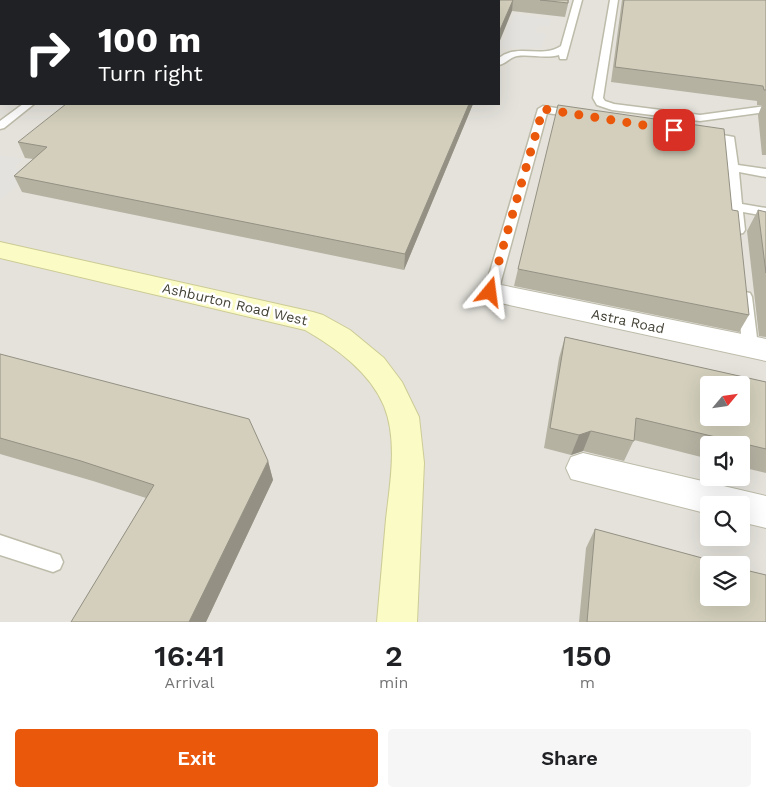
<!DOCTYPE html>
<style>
body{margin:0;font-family:"Work Sans",sans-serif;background:#f6f6f6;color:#202124;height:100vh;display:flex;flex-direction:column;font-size:19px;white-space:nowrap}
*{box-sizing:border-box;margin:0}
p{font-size:16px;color:#757577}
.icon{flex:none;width:28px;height:28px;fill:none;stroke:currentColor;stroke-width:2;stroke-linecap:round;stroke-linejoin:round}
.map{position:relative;height:622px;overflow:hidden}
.sheet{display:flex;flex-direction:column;background:#fff;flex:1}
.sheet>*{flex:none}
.guide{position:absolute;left:0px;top:0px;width:500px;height:105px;box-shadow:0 5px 20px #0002;background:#202124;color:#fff;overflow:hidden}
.needle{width:32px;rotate:61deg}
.tools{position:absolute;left:700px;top:376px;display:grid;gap:10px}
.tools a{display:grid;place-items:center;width:50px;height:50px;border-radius:5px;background:#fff;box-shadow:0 5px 20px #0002;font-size:25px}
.pin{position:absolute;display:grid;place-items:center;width:42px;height:42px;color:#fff;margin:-21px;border-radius:10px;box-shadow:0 2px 8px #0006}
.me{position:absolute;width:55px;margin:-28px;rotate:16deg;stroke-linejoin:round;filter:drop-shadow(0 0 4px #0008)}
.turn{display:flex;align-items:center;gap:18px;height:105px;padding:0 15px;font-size:22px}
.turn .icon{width:65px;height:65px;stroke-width:2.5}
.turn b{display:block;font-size:35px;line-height:42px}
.eta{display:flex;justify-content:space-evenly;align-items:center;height:85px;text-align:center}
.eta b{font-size:30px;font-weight:600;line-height:35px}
.primary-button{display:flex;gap:10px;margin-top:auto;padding:10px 15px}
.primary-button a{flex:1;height:58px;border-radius:5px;background:#ea580c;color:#fff;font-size:20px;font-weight:600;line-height:58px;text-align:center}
.primary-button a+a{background:#f6f6f6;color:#202124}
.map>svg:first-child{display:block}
.industrial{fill:#e4e2db;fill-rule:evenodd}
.parking{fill:#e3e2de}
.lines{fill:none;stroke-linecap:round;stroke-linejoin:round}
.lane-casing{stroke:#bdbba9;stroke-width:3}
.street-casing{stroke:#bdbba9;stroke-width:2}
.secondary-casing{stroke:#cccb95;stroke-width:2}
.lane{fill:#fff;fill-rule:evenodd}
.street{fill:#fff;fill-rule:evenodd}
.secondary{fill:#fbfbc6;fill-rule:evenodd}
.wall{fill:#b5b2a2}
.shaded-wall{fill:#949184}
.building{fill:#d3cfbc;stroke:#949184;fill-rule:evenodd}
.route{stroke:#ea580c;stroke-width:9;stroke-dasharray:0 16.2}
.labels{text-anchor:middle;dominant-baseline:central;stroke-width:5;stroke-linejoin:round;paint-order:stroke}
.street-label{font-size:14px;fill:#444236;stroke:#fff}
</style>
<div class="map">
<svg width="766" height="622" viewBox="0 0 766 622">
<rect width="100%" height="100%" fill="#f2f1e6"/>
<!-- industrial -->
<path class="industrial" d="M0,0H766V622H0ZM1,1H499V104H1ZM709,385H741V418H709ZM709,445H741V478H709ZM709,505H741V538H709ZM709,565H741V598H709Z"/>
<!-- parking -->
<path class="parking" d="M515,14L551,19L549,26L538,25L535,32L546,34L541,48L530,47L529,49L501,46Z
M0,155L23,159L14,168L33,172L0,200Z"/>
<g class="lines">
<defs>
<path id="lane" d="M574,0H582L566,59H560L559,55C545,59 531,54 517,56C510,57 506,64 499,65V58C517,43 542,59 561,46Z
M610,0H618L603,98L605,101L614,104L700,115L766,106V112L700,121L612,110L597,105L593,98Z
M0,16H1V22H0Z
M0,58H1V64H0Z
M23,104H34L4,128L0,129V121Z
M543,106L575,111L580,114L575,117L547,113L498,292L496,296H486L484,292L538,109Z
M706,132L734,137L738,165L766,169V177L739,172L742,204L766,208V216L743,212L745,230L743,233L738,234L731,230L725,141L702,137L700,135Z
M745,292L750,293L752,297L758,346L756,350L750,352L744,350L742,346L738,297L740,293Z
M0,535L60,555L63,562L60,569L53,572L0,555Z"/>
<path id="street" d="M491,283L766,339V361L482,299L478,292L482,285Z
M583,453L766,496V528L741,522V505H709V514L571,479L566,468L571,457Z"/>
<path id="secondary" d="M0,242L313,312L323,315L350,330L384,358L402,382L419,417L424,463L417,622H377C380,588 383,554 386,519C390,483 398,441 384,406C370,372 336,348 305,330L0,258Z"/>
</defs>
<!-- lane casing -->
<use href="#lane" class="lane-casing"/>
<!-- street casing -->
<use href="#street" class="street-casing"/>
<!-- secondary casing -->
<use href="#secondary" class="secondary-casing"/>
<!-- lane -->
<use href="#lane" class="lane"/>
<!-- street -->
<use href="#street" class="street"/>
<!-- secondary -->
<use href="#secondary" class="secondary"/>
</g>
<!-- wall -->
<path class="wall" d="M170,0H569L565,17L512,11L499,1H169Z
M622,0H766V155H762L758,115L762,105H757V101L611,82Z
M473,104L404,270L22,192L14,176L33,159L25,158L18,142Z
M758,210L766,212V337L759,336L747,231Z
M518,269L749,315L739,332L514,286Z
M565,337L766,382V473L741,467V445H709V459L634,440L624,461L583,451L571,455L544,448L559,358Z
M0,354L268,461L273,480L206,622H71L146,498L93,481L0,454Z
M595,529L766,622H579L586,548Z"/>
<!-- shaded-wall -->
<path class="shaded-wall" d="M513,0L512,11L499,43V32Z
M469,104H473L404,270L405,254Z
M591,431L583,451L571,455L579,435Z
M268,461L273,480L206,622H189Z"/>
<!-- building -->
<path class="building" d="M170,0H513L499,32V1H169Z
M540,0H568V3Z
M624,0H766V90H764L763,86L615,67Z
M66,104H469L405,254L14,176L47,147L18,142Z
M558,105L724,129L732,210L738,211L749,315L518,269Z
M758,210L766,212V273Z
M565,337L766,382V449L636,418L634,441L591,431L579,435L550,428ZM709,385H741V418H709Z
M0,354L249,419L268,461L189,622H71L154,485L81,461L0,438Z
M595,529L728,565H709V598H741V569L766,575V622H587Z"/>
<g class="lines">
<!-- route -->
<path class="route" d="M490,292L543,109L674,130"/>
</g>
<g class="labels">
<!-- street labels -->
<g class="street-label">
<text transform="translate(235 304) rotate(13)">Ashburton Road West</text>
<text transform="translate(628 321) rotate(12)">Astra Road</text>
</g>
</g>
</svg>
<div class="tools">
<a><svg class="needle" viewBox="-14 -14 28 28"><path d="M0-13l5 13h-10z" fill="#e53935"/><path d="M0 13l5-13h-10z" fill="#757577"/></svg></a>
<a><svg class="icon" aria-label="sound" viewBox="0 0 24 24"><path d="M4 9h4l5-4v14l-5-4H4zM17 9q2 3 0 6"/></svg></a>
<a><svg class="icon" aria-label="search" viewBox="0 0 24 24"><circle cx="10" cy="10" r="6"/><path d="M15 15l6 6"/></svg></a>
<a><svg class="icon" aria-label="layers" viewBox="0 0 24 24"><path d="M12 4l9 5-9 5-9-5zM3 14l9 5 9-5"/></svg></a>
</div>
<div class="pin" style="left:674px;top:130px;background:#d93025"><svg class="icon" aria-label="arrive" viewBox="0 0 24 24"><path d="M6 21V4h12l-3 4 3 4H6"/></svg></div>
<svg class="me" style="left:490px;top:292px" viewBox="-20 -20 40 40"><path d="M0-17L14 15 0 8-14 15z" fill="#ea580c" stroke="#fff" stroke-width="4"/></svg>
<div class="guide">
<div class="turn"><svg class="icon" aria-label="right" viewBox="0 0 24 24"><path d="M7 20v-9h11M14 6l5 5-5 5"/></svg><div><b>100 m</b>Turn right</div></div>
</div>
</div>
<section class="sheet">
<div class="eta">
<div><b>16:41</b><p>Arrival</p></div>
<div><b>2</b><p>min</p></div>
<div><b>150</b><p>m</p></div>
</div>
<div class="primary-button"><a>Exit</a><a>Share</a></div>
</section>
